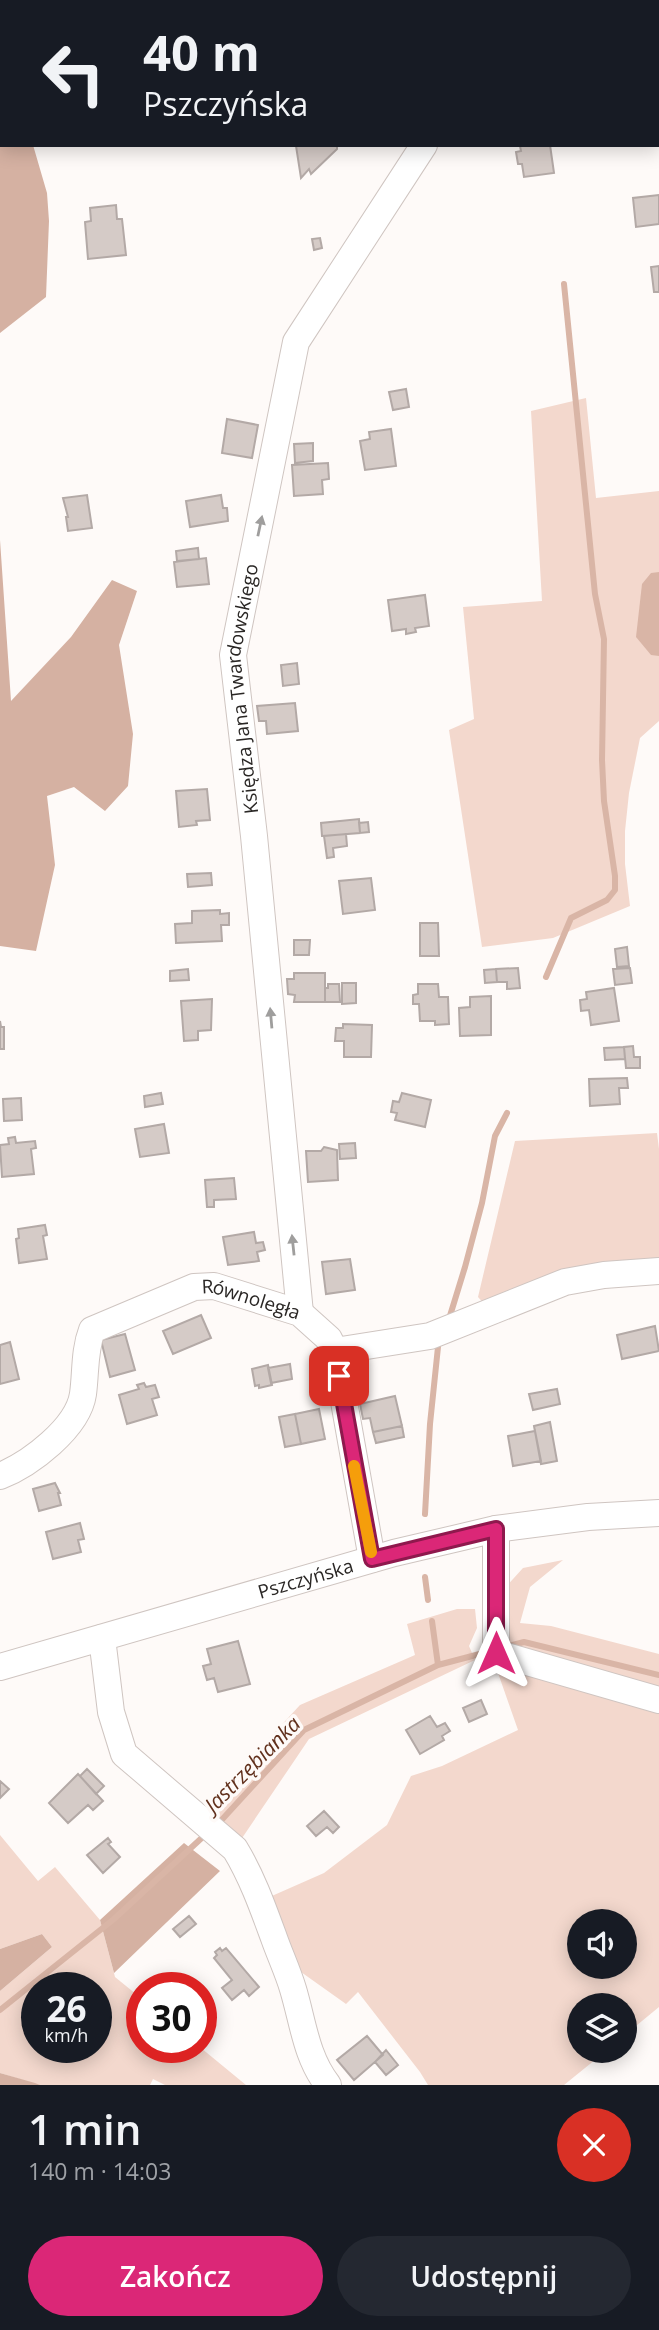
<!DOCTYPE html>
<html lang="pl">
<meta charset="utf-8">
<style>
body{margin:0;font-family:"Open Sans",sans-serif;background:#242831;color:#f1f3f6;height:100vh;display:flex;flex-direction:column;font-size:26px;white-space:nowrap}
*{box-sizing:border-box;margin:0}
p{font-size:23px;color:#9ea1a6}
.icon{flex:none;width:38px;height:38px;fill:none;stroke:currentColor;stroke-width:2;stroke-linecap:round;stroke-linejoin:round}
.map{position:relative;height:2085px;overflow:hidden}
.drawer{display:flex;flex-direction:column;background:#171b24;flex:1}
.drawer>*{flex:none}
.top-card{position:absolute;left:0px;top:0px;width:660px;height:147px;box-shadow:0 4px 18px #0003;background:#171b24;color:#f1f3f6;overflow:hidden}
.controls{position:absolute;left:567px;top:1909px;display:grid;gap:14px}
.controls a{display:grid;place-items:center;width:70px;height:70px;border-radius:50%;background:#171b24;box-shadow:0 4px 18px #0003;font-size:35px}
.speed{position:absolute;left:21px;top:1972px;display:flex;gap:14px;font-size:35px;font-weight:700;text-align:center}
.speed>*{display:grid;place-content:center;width:91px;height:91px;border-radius:50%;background:#171b24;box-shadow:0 4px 18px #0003;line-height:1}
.speed small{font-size:18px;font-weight:400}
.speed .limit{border:10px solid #d22;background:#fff;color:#111}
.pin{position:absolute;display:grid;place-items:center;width:60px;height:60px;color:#fff;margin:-30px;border-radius:14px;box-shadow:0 4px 10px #0006}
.me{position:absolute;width:77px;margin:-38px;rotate:0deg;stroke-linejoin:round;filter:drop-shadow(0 0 5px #0008)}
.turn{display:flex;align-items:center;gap:24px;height:147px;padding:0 28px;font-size:32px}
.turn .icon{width:91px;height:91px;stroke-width:2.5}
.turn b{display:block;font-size:49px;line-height:60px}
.round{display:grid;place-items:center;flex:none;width:74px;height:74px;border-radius:37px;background:#242831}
.summary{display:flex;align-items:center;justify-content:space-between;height:119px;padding:0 28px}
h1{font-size:42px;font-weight:600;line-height:52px}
.button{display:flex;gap:14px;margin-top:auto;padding:14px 28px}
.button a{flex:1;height:80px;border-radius:42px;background:#db2777;color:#fff;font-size:28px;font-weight:600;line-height:80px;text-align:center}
.button a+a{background:#242831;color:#f1f3f6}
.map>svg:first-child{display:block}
.green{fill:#f3d8cd;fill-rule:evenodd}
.forest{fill:#d5b1a2}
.water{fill:#d9b5a6}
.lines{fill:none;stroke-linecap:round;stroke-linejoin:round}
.stream{stroke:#d9b5a6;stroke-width:6}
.building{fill:#d5cbc7;stroke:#b3a9a6;stroke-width:2}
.minor-casing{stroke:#cfc5c1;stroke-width:28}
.minor{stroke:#fff;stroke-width:26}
.oneway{fill:#9f9e9d}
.route-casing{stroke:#8e194d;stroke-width:18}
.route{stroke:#db2777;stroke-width:12}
.slow{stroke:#f59e0b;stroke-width:12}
.labels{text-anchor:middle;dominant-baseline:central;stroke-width:7;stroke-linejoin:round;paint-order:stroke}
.street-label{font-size:19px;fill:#2a2725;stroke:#fefaf8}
.water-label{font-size:21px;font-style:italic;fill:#61301c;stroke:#fefaf8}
</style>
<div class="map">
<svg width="659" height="2085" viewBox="0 0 659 2085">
<rect width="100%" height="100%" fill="#fefaf8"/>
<!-- green -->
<path class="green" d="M586,398L596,498L659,491V721L640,738L629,793L625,831V864L630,906L553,938L482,947L449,730L474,719L463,607L542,601L531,411Z
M657,1133L659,1149V1264L486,1306L478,1297L515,1141Z
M563,1560L530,1587L520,1623L551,1626L659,1654V2007L625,2035V2006H579V2051H606L564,2085H428L420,2072L358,1992L346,2004L294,1967L265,1899L324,1873L387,1825L411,1776L442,1766L518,1730L491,1653L504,1589L523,1568ZM579,1922H625V1967H579Z
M457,1609H475L477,1628L469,1646L475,1660L309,1739L238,1844L200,1813L300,1705L415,1655L407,1624Z
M0,1835L38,1881L55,1867L100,1920L115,1977L142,1999V2048H201L246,2085H165L153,2079L150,2085H39L0,2073V1991L52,1947L42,1934L0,1949ZM37,1988H96V2048H37Z"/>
<!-- forest -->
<path class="forest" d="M0,50H2V145H33L47,193L49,221L46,297L0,333Z
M0,540L11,701L71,637L112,580L137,591L119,645L133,734L128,786L105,811L74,787L47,796L55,865L36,951L0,946Z
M184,1843L220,1871L114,1973L100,1920Z
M42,1934L52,1947L0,1991V1949Z
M0,2073L35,2083L40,2085H0Z"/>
<!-- water -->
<path class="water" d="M659,572V656L651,655L636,637L642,584L651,573Z"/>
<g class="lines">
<!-- stream -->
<path class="stream" d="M546,977L571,918L607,900L615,890V876L604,801L602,760L604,639L595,594L564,284
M449,1319L465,1267L482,1203L495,1136L507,1113
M425,1514L430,1424L438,1347
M425,1577L428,1600
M432,1621L438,1665
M508,1646L524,1642L659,1675
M217,1825L304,1730L438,1665L491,1651
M0,2010L114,1919L206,1834"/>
</g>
<!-- building -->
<path class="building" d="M264,0H306L307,2H264Z
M516,0H546V2H517Z
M337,145V149L311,174L309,169L301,178L296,146Z
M550,145L554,173L524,177L522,164H518L516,152L521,151L520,146Z
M659,195V224L636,227L633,198Z
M116,205L117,219H122L126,255L88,259L85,222L91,221L90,208Z
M320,238L322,248L314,250L312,239Z
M659,266V292H654L651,267Z
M406,389L409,407L393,410L389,392Z
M227,419L258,425L252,458L222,453Z
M391,429L396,466L365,470L360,441L370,439L369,432Z
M313,443V461L295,463L294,444Z
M328,463L329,479L322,480L323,494L294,496L292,465Z
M87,495L92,528L68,531L66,517H68L63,498Z
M221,495L223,508H227L228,521L190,527L186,501Z
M198,548L199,559L177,561L176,551Z
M206,558L209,584L177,587L174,562Z
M425,595L429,626L415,628L416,632L406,634V629L392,631L388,600Z
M297,663L299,684L283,686L281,665Z
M295,703L298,731L267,734L266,721H259L257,706Z
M207,789L210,820L196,821L197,825L179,827L176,791Z
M359,819L360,833L322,836L321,823Z
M368,822L369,832L360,833L359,823Z
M346,834L347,846L333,848L334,857L327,858L324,836Z
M211,873L212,885L188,887L187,874Z
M371,878L375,910L343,914L339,881Z
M220,910V914L229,913V925H221L222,941L176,943L175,924L192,923V911Z
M420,923H438L439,956H420Z
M294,940H310L309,955H294Z
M627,947L629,966L617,967L615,949Z
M518,968L520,988L507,989V982H497L496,969Z
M630,968L632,983L615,985L613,969Z
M188,969L189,980L170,981V971Z
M496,969L497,982L485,983L484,970Z
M294,973H325V1002H294L295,995L288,994L287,979H294Z
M342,983H356V1003L342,1004Z
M328,984H339L340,1002H325V988H328Z
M418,984H438L439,997H448L449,1024L435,1025V1021H420L419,1004H413V995L418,994Z
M614,988L619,1021L591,1025L589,1010L581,1011L580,1000L587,999L586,992Z
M491,996V1035L460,1036L459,1008L470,1007V997Z
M212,999L211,1030L198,1031V1040L184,1041L181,1001Z
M0,1021L1,1027H4V1049H0Z
M343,1024L372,1025L371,1057H344V1041H335L336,1028H343Z
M633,1046L634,1057H640V1068H626L624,1047Z
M624,1047L625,1059L605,1060L604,1048Z
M627,1078L628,1088H619L620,1104L590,1106L589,1079Z
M161,1093L163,1104L145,1107L144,1096Z
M402,1093L431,1100L425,1127L395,1120L397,1113L391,1112L393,1101L399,1102Z
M21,1098L22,1120L4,1121L3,1099Z
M164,1124L169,1153L140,1157L135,1129Z
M15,1137L16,1143L35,1141L36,1148L31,1149L34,1174L2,1177L0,1145L9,1144L8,1138Z
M355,1143L356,1158L340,1159L339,1144Z
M324,1147L337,1150L338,1180L308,1182L306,1151H321Z
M234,1178L236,1199L214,1200V1207H207L205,1180Z
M45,1225L47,1235L43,1236L47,1259L19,1263L16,1239L19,1238L18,1229Z
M254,1232L256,1243L263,1242L265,1250L257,1252L259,1261L228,1265L223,1237Z
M350,1259L355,1290L326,1294L322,1262Z
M201,1315L211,1338L173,1354L163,1331Z
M655,1326L659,1351L622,1359L617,1335Z
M125,1334L135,1370L110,1377L101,1340Z
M10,1342L19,1379L0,1384V1345Z
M290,1364L292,1379L271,1383L268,1368Z
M268,1365L272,1385L259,1388V1385L255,1386L252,1369Z
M144,1383L146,1387L155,1385L159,1397L152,1399L157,1415L127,1424L119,1395L139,1389L137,1385Z
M557,1389L560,1404L533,1410L529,1394Z
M395,1396L402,1426L373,1432L370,1418L363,1419L360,1404Z
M319,1409L325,1439L301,1444L295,1414Z
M295,1414L301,1444L285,1447L279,1417Z
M550,1422L557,1461L541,1464L534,1426Z
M402,1426L404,1437L376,1443L373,1432Z
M535,1431L541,1461L513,1466L508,1436Z
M55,1483L60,1493H58L61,1505L39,1511L33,1489Z
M80,1523L84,1539L78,1540L81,1552L53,1559L46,1532Z
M238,1641L250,1684L218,1692L214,1678L207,1680L203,1666L211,1664L207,1649Z
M481,1700L487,1714L469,1722L463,1708Z
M430,1716L437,1727L445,1723L450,1731L442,1736L444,1740L420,1754L406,1730Z
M87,1769L104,1786L96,1794L80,1776Z
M78,1774L103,1801L93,1810L88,1805L68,1823L49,1803Z
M0,1781L9,1789L0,1798Z
M324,1811L339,1827L333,1833L327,1827L316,1836L307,1826Z
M108,1838L111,1842L108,1844L120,1857L103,1873L87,1855Z
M189,1916L196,1924L180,1937L173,1929Z
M220,1948L222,1951L226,1948L259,1987L249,1996L244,1990L232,2000L222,1988L232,1980L214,1958L217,1955L215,1952Z
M367,2036L383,2055L354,2080L337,2060Z
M386,2050L398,2065L386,2075L375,2062Z"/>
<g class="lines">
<defs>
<g id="minor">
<path d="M658,41H659"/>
<path id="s1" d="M300,1313L254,836L233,655L296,342L424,145"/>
<path d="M335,1351L372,1559"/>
<path id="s2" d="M0,1476C30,1464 78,1428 83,1394C86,1372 84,1351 92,1330L194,1287L214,1286L300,1313L329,1339L335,1351L430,1336L565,1282L604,1275L659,1271"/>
<path d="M496,1529V1653L659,1700"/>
<path d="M102,1638L111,1712L124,1754L235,1849C252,1877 263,1908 274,1938C280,1955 288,1972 293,1989C303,2022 306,2057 328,2085"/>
<path id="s3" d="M0,1667L394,1553L496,1529L588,1517L659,1513"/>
</g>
</defs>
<!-- minor casing -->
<use href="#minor" class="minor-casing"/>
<!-- minor -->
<use href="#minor" class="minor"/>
</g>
<!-- one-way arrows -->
<defs><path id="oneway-solid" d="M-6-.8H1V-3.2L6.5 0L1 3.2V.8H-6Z" transform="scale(1.75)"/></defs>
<g class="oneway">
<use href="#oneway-solid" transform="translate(260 526) rotate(-78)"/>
<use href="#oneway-solid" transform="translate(271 1018) rotate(-95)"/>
<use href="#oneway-solid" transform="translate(293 1245) rotate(-96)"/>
</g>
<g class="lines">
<defs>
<path id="route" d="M339,1376L372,1559L496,1529V1653"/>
</defs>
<!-- route casing -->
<use href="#route" class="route-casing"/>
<!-- route -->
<use href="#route" class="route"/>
<!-- slow -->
<path class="slow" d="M354,1466L371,1552"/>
</g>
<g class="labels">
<!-- street labels -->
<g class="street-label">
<text stroke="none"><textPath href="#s1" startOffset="628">Księdza Jana Twardowskiego</textPath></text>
<text stroke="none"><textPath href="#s2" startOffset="355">Równoległa</textPath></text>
<text stroke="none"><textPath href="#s3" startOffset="318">Pszczyńska</textPath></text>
</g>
<!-- water labels -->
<g class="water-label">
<text transform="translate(252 1764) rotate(-45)">Jastrzębianka</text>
</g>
</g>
</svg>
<div class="controls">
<a><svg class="icon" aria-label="sound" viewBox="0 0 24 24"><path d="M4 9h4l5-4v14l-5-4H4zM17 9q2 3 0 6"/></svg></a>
<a><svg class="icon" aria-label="layers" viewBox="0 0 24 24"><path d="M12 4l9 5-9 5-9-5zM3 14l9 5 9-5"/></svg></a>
</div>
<div class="speed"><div>26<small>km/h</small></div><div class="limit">30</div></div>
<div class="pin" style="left:339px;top:1376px;background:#d93025"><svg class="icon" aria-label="arrive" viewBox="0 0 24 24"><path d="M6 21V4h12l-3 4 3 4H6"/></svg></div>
<svg class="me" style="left:496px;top:1653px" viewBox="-20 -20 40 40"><path d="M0-17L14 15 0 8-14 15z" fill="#db2777" stroke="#fff" stroke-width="4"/></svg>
<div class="top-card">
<div class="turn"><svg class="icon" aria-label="left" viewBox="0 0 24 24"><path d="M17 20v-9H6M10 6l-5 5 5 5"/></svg><div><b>40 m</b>Pszczyńska</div></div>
</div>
</div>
<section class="drawer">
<div class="summary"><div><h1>1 min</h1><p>140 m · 14:03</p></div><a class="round" style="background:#d93025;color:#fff"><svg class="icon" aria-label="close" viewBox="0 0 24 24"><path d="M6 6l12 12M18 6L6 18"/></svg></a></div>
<div class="button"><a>Zakończ</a><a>Udostępnij</a></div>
</section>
